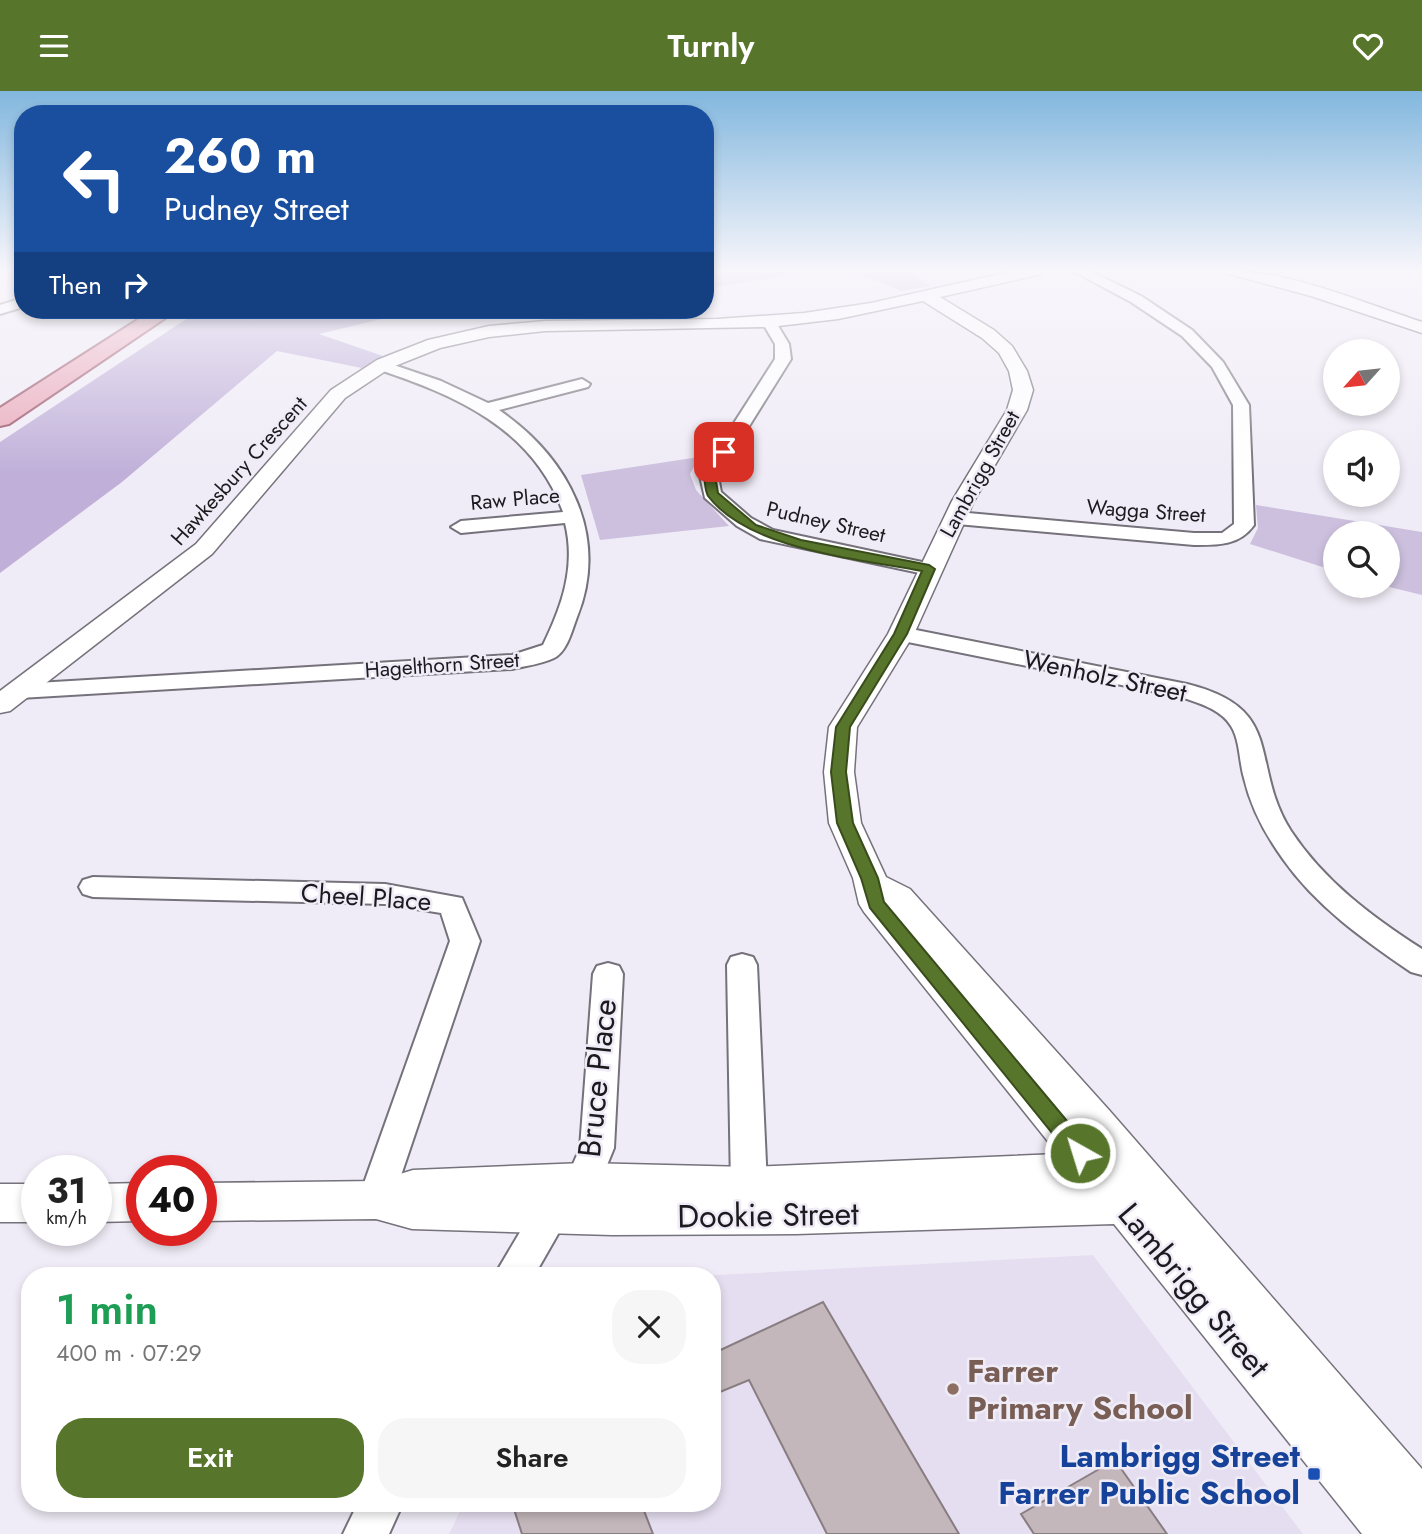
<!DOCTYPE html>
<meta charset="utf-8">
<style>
body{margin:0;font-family:Jost,sans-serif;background:#f6f6f6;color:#222;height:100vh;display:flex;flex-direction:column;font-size:26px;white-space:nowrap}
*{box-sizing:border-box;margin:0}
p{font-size:23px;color:#767676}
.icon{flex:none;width:38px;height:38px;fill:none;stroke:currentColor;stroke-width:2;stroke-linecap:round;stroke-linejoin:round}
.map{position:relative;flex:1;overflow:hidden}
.details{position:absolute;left:21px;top:1176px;width:700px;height:245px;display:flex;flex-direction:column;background:#fff;border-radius:28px;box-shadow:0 4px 10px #0003}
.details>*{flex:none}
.top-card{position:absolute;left:14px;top:14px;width:700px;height:214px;border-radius:28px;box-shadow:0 4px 10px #0003;background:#1a4fa0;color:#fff;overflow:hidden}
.needle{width:46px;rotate:243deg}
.controls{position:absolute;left:1323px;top:248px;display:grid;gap:14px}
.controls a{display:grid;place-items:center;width:77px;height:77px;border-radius:50%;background:#fff;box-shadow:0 4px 10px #0003;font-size:35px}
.speed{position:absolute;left:21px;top:1064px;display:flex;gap:14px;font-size:35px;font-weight:700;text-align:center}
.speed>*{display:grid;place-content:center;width:91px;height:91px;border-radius:50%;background:#fff;box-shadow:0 4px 10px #0003;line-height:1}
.speed small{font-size:18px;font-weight:400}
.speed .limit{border:10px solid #d22;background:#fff;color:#111}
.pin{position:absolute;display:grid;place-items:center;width:60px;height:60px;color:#fff;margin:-30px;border-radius:14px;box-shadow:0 4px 10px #0006}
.me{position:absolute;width:77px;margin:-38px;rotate:321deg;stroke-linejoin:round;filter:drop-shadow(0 0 5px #0008)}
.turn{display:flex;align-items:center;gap:24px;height:147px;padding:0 35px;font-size:32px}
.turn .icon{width:91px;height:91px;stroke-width:2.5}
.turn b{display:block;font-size:49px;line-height:60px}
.then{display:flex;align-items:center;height:66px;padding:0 35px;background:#0003;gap:14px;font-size:26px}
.round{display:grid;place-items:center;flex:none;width:74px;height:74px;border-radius:28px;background:#f6f6f6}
.head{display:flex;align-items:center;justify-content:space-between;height:119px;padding:0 35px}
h1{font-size:42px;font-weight:600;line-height:52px;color:#1e9e55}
.button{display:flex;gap:14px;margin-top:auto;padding:14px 35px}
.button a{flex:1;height:80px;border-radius:28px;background:#57752b;color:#fff;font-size:28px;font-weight:600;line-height:80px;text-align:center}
.button a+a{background:#f6f6f6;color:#222}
header{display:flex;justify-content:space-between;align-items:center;height:91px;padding:0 35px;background:#57752b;color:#fff;font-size:32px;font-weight:600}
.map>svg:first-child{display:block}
.built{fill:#e5def0}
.green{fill:#ccc0de}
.forest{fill:#c0b0d9}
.building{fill:#c3b7bb;stroke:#887d81;stroke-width:2}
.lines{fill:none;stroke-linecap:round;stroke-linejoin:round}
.minor-casing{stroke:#75727b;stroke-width:4}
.tertiary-casing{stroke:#75727b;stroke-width:3}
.primary-casing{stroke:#995367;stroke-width:4}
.minor{fill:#fff;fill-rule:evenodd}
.tertiary{fill:#fff;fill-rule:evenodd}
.primary{fill:#eaaabb;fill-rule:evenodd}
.route{fill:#57752b;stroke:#394c1c;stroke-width:2}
.education-dot{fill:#8d6e63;stroke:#f0ecf7;stroke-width:2.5}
.transit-dot{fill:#1a4fb4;stroke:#f0ecf7;stroke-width:2.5}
.labels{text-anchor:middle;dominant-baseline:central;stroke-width:5;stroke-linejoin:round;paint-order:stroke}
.far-street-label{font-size:21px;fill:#1c1a1e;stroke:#f0ecf7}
.street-label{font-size:26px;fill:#1c1a1e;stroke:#f0ecf7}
.near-street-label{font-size:32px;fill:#1c1a1e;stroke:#f0ecf7}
.near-education-label{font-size:32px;font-weight:bold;fill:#785e54;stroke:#f0ecf7;text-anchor:start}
.near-transit-label{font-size:32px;font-weight:bold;fill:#164399;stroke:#f0ecf7;text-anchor:end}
</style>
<header><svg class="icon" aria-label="menu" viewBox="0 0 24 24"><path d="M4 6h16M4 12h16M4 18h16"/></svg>Turnly<svg class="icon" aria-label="heart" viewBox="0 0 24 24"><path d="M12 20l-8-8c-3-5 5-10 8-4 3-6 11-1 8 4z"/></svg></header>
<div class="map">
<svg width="1422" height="1443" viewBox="0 0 1422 1443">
<rect width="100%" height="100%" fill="#f0ecf7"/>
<!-- built -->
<path class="built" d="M1093,1164L1303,1443H449L464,1412H712V1185H697Z"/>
<!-- green -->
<path class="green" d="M699,366L690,383L696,399L729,435L600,449L581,384Z
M1256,414L1422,441V504L1385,495H1388V443H1335V480L1250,453L1258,437Z"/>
<!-- forest -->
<path class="forest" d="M705,180H811L705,198Z
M852,180H906L931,195L902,200Z
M200,219H419L319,243L383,265L362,277L277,260L122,391L0,482V351Z"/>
<!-- building -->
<path class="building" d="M823,1211L959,1443H827L749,1289L720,1301L712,1285V1263Z
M1115,1369L1167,1443H1034L1021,1423Z
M512,1412H641L653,1443H522Z"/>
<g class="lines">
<defs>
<path id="minor" d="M1073,180H1090L1141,205L1192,239L1223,271L1249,314L1254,434C1239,455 1217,454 1194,454L957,433L947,427L957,421L1194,442H1222L1234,433L1233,314L1212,276L1182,245L1131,211Z
M23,207V216L0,223V214Z
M769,227L774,228L789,253L791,268L718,385L721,401L751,427L773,439L936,474L939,478L936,482L929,484L760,448L737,435L705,407L700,385L775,268V253L762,231Z
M382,270L441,290L488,312L582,288L590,293L588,296L499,319C568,366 610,444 577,526C572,539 567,561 554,567C542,573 525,575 512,578L20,607L12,605L8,600L12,595L20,593L512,564L543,554C562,515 576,476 565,432L461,442L451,436L461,430L563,421C533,337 455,304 377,278L374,275L377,272Z
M901,536L1187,593C1288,618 1248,672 1291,740C1324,790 1372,826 1422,858V884L1411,881C1364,849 1316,815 1283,768C1265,743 1251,717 1244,687C1239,670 1240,649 1231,635C1221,618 1198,612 1181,606L893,548L890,543L893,538Z
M93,786L385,793L462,807L480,850L389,1120L376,1125L363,1120L358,1109L450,850L441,822L385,813L93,806L83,803L79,796L83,789Z
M742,863L753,866L757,874L767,1094L762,1105L749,1109L736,1105L731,1094L727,874L731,866Z
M608,872L619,875L623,883L614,1057L596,1101L562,1136L534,1185H494L536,1114L570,1080L580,1057L593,883L597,875Z
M358,1412H403L389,1443H343Z"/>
<path id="tertiary" d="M1013,180H1045L1042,183L940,206L994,239L1012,255L1027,280L1033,299L1027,319L974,410L914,543L857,636L854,681L861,732L886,786L910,798L1109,1019L1422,1378V1443H1362L1114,1133L796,1143L612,1144L412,1138L376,1128L201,1130V1092L377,1090L413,1079L584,1072L749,1076L1058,1063L864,821L859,813L853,787L829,732L824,681L829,636L888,543L952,410L1007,319L1013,299L1009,280L999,262L982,247L923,210L838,228L770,236L545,240L489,246L440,257L390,277L345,307L212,463L10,620L0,622V600L196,453L331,299L377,269L428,249L489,235L545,230L717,228L804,222L871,212Z
M1226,180C1293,180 1360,211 1422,231V242L1311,205L1229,183Z
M142,1092V1130L96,1131V1093Z
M0,1093H37V1131H0Z"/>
<path id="primary" d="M153,219H177L9,333L0,335V317Z"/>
</defs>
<!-- minor casing -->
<use href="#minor" class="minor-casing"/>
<!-- tertiary casing -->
<use href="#tertiary" class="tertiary-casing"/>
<!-- primary casing -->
<use href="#primary" class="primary-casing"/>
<!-- minor -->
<use href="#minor" class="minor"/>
<!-- tertiary -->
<use href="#tertiary" class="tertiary"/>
<!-- primary -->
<use href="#primary" class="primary"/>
</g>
<!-- sky -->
<linearGradient id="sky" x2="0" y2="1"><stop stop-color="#82b7de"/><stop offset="0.47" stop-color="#f8f6fb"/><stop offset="1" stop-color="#f8f6fb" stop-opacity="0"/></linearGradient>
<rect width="1422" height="382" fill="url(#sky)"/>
<!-- route -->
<path class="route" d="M720,359L729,361L715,384L718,402L756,434L801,449L929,474L935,478L907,543L850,636L846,681L853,732L878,787L884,811L1088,1055L1091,1062L1088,1068L1080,1070L1073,1068L870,817L861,787L837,732L831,681L836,636L894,543L922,480C859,468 749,459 708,405C705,400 705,391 704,384Z"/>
<!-- markers -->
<circle class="education-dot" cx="953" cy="1298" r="7"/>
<rect class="transit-dot" x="1307" y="1376" width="14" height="14" rx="3.5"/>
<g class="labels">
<!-- far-street labels -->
<g class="far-street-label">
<text transform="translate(239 380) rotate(-48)">Hawkesbury Crescent</text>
<text transform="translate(980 383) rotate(-61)">Lambrigg Street</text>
<text transform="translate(515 408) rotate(-5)">Raw Place</text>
<text transform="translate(1146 420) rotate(4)">Wagga Street</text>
<text transform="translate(826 431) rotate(13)">Pudney Street</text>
<text transform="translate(442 574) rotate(-4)">Hagelthorn Street</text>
</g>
<!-- street labels -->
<g class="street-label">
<text transform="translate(1105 585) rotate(12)">Wenholz Street</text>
<text transform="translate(366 806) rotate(4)">Cheel Place</text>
</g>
<!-- near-street labels -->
<g class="near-street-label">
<text transform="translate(597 987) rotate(-84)">Bruce Place</text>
<text transform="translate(768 1124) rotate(-1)">Dookie Street</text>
<text transform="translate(1194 1199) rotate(50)">Lambrigg Street</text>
</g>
<!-- near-education labels -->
<g class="near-education-label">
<text x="967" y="1280">Farrer<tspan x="967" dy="37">Primary School</tspan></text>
</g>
<!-- near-transit labels -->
<g class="near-transit-label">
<text x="1300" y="1365">Lambrigg Street<tspan x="1300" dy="37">Farrer Public School</tspan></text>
</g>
</g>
</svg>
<div class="controls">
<a><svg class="needle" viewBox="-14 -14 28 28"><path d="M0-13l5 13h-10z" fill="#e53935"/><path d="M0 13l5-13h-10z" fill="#767676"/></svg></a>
<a><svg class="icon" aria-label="sound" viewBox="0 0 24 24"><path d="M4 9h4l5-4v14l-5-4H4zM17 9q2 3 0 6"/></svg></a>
<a><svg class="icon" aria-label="search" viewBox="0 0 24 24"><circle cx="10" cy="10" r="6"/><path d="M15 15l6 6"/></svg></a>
</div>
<div class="speed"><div>31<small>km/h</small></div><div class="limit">40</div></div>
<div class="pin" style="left:724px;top:361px;background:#d93025"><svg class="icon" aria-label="arrive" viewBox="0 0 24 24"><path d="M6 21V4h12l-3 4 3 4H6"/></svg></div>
<svg class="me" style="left:1080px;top:1062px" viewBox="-20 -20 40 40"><circle r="17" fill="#57752b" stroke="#fff" stroke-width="3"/><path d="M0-11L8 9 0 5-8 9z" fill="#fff"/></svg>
<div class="top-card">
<div class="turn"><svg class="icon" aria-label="left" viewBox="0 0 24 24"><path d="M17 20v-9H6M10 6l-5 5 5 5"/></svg><div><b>260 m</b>Pudney Street</div></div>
<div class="then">Then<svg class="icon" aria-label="right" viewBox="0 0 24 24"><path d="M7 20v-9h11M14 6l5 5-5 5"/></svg></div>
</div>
<section class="details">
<div class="head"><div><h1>1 min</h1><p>400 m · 07:29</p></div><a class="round"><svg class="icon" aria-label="close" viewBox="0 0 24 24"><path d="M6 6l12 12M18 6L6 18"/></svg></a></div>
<div class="button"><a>Exit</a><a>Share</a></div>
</section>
</div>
